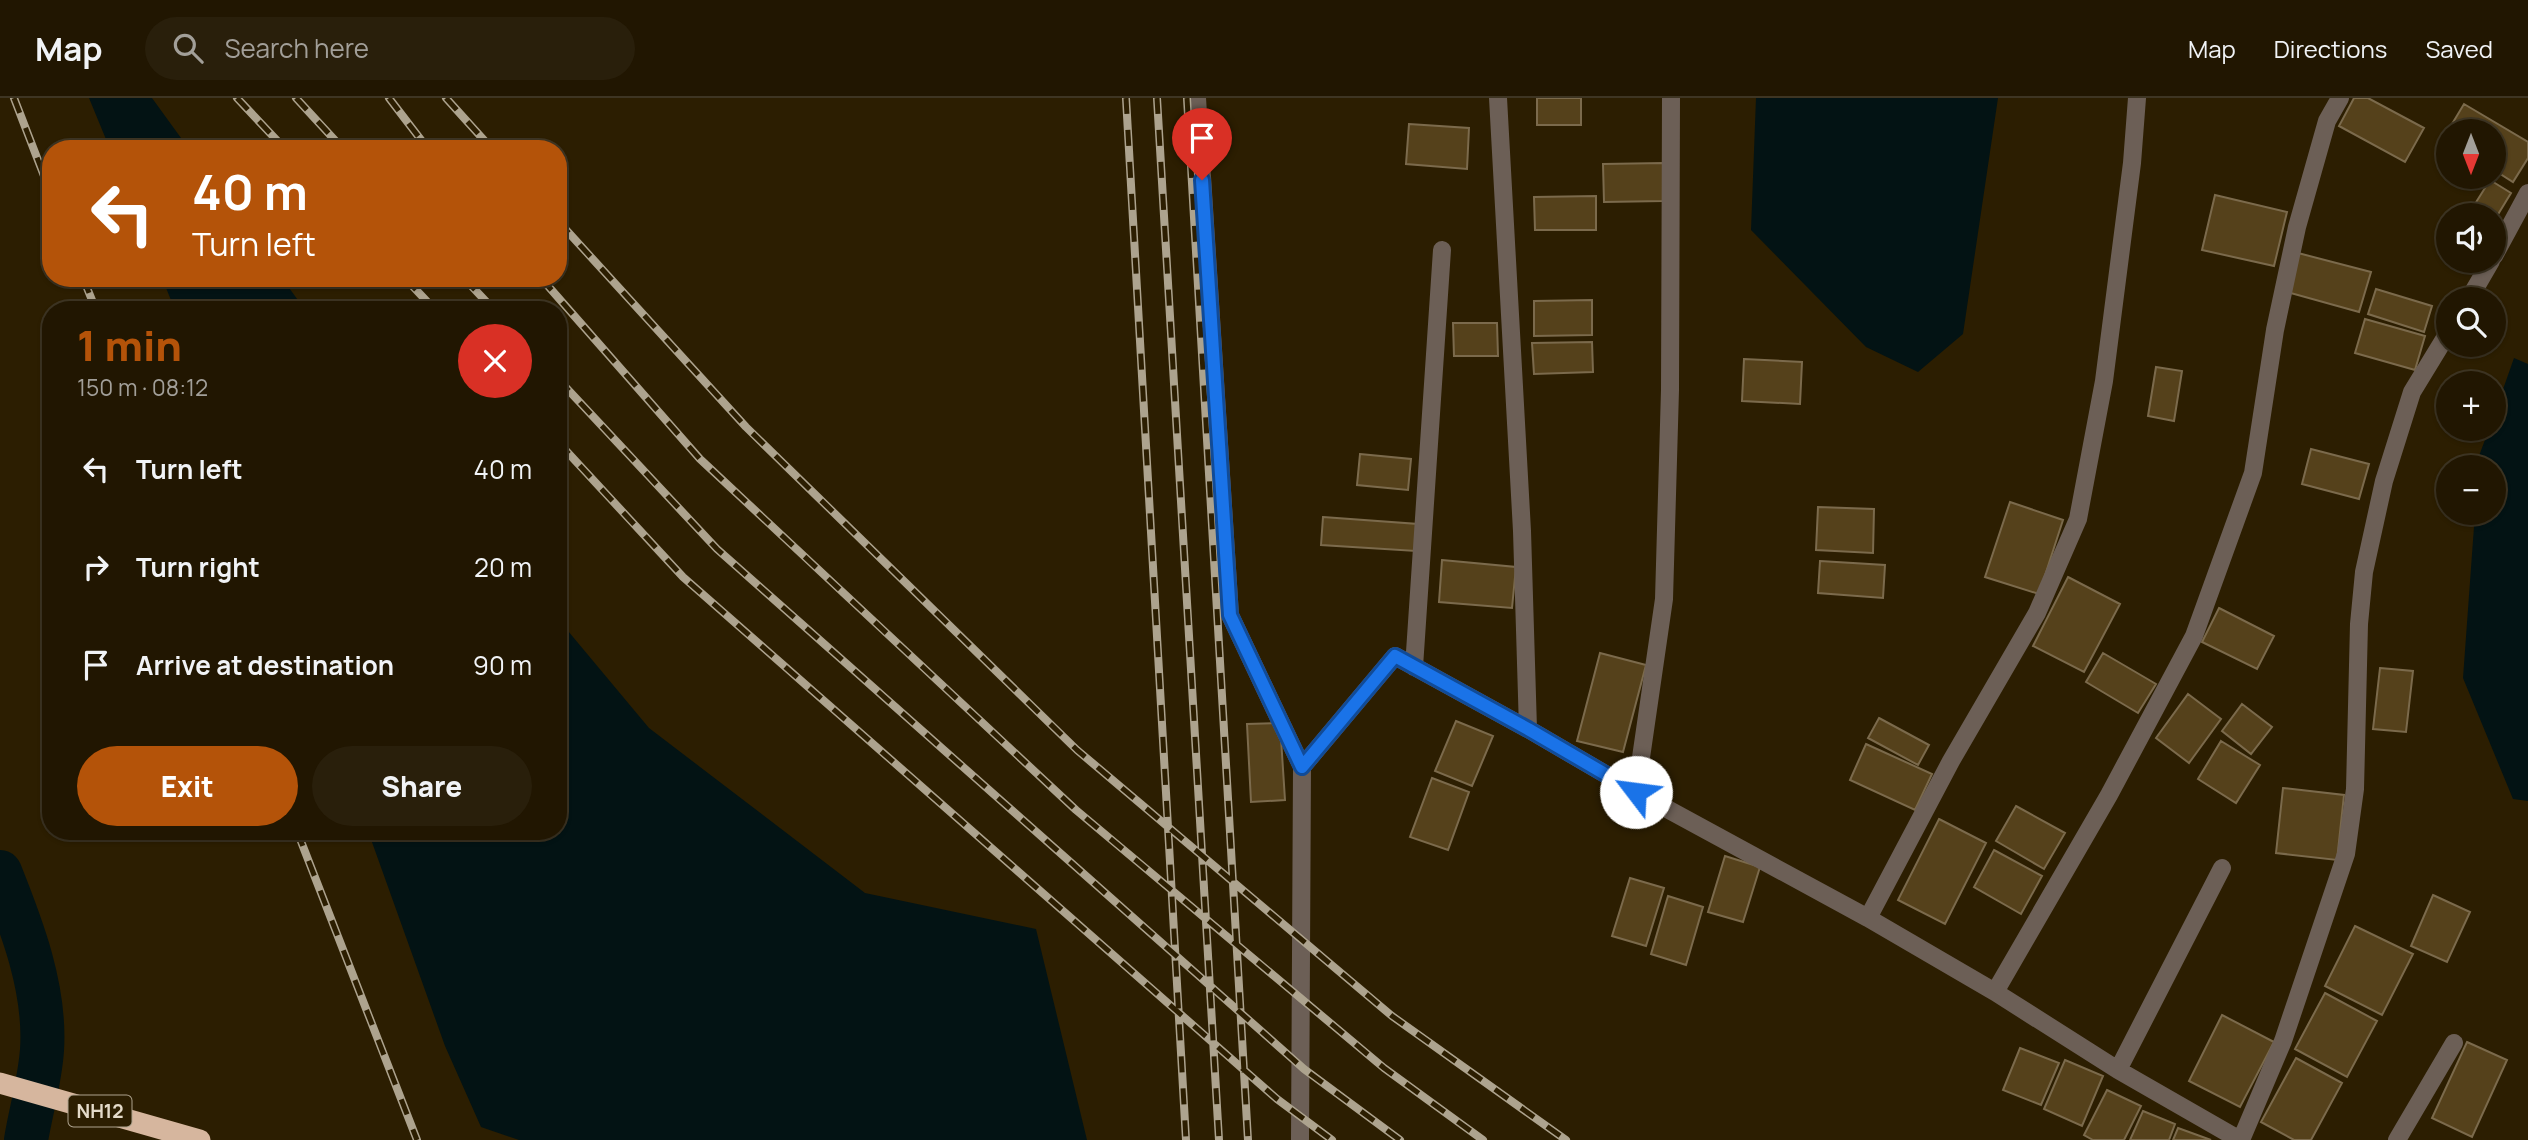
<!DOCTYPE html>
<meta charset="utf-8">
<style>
body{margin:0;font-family:Manrope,sans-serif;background:#291f0b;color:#f1f3f6;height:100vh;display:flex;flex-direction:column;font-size:26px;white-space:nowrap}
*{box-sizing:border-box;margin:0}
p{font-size:23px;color:#a29f99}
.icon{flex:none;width:38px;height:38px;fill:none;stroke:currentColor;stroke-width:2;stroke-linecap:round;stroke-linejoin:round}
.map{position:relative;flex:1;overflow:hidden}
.sheet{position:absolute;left:42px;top:203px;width:525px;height:539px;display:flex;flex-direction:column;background:#211601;border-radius:28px;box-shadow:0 2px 5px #0004,0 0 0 2px #3e3523}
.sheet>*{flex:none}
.top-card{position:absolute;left:42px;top:42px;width:525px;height:147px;border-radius:28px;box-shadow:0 2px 5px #0004,0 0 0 2px #3e3523;background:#b45309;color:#fff;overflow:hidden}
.needle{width:46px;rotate:180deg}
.controls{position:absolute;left:2436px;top:21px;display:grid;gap:14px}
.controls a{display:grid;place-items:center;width:70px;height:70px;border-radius:50%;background:#211601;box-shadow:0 2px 5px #0004,0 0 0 2px #3e3523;font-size:35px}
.pin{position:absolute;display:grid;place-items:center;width:60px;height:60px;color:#fff;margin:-72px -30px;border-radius:50% 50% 50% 0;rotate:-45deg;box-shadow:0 0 7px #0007}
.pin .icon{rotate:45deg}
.me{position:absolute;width:77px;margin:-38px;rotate:300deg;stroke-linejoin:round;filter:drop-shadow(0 0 5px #0008)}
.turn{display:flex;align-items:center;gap:24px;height:147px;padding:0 35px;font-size:32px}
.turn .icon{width:91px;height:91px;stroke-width:2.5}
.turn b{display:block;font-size:49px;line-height:60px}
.round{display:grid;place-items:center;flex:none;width:74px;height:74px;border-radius:37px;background:#291f0b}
.overview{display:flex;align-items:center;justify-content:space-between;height:119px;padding:0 35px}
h1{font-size:42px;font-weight:800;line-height:52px;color:#b45309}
.cta{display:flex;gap:14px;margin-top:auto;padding:14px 35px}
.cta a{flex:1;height:80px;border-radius:42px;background:#b45309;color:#fff;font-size:28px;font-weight:800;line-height:80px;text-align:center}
.cta a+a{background:#291f0b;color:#f1f3f6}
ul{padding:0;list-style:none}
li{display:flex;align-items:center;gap:21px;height:98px;padding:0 35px}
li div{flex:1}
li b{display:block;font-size:26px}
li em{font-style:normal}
header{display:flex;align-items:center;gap:42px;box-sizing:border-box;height:98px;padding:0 35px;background:#211601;border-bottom:2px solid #3e3523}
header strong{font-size:33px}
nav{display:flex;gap:38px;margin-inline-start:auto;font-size:24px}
.search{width:490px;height:63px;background:#291f0b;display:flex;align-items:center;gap:18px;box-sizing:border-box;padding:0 24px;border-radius:38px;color:#a29f99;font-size:26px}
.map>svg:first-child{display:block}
.water{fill:#031314}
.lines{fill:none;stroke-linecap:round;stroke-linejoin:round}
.canal{stroke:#031314;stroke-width:44}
.building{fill:#55411b;stroke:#7b6a4c;stroke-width:2}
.street{stroke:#6c5f56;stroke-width:18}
.highway{stroke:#d6b69e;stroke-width:21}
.rail-casing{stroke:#ada38e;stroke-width:8}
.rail{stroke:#2c1e01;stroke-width:5;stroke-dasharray:16;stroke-linecap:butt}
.route-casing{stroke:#114b97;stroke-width:18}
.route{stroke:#1a73e8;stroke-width:12}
.labels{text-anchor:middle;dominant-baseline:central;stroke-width:7;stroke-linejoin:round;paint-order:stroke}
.shield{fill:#2c1e01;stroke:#ada28e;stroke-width:2}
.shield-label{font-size:19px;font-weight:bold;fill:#e4dbca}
</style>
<header>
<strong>Map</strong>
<div class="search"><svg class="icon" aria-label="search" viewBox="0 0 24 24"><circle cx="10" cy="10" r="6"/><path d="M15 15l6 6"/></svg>Search here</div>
<nav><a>Map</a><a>Directions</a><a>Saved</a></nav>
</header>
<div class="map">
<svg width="2528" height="1042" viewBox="0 0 2528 1042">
<rect width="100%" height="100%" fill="#2c1e01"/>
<!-- water -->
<path class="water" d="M89,0H152L189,51H110Z
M1756,0H1998L1963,236L1918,274L1866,249L1751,132Z
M162,180H282L305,212H175Z
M2514,260L2528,266V703L2513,701L2463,580L2475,415H2494V369H2478L2479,358L2489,331H2494V317Z
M558,521L649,630L865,795L1036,831L1087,1042H519L481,1029L445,948L368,733H558Z"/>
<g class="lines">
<!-- canal -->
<path class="canal" d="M0,774C22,829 46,891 42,952C40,982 31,1012 26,1042"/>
</g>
<!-- building -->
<path class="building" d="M1537,0H1581V27H1537Z
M2354,0H2368L2424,30L2405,64L2339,28Z
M2464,6L2528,44V60L2513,84L2494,72V33H2448V44L2443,41Z
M1409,26L1469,30L1467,71L1406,66Z
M1663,65V103L1604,104L1603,66Z
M2490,82L2511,95L2494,123V117H2468Z
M2215,97L2287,114L2274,168L2202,152Z
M1596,98V132H1535L1534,99Z
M2298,155L2371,174L2359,214L2287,194Z
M2376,191L2432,208L2424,234L2368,216Z
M1592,202V237L1534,238V203Z
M2365,221L2425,238L2415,272L2355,255Z
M1453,225H1497L1498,258H1454Z
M1592,244L1593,274L1534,276L1532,245Z
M1744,261L1802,264L1800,306L1742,303Z
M2156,269L2182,273L2174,323L2148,318Z
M2311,351L2369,366L2359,401L2302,386Z
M1360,356L1411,361L1408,392L1357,387Z
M2010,404L2063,422L2039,496L1985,479Z
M1818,409L1874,411L1873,455L1816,452Z
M1323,419L1418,426L1416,453L1321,447Z
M1442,462L1516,469L1512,510L1439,504Z
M1820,463L1885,467L1883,500L1818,495Z
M2068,479L2120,506L2084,574L2033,548Z
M2219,510L2274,538L2257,571L2202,544Z
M1600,555L1646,567L1623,654L1577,643Z
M2103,555L2156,586L2138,615L2086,584Z
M2380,570L2413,573L2406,634L2373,631Z
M2188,596L2221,621L2189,665L2156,640Z
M2242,606L2272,629L2251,656L2222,633Z
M1879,620L1929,647L1918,667L1868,640Z
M1456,623L1493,638L1472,688L1435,673Z
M1280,625L1285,702L1251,704L1247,626Z
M2221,643L2260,667L2236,705L2198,681Z
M1866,646L1932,676L1915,712L1850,682Z
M1432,680L1469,694L1448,752L1410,739Z
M2283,690L2344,697L2337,762L2276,755Z
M2016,708L2065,735L2044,771L1996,743Z
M1939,721L1986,745L1945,826L1898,802Z
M1994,752L2042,778L2021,816L1974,789Z
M1725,758L1760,769L1743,824L1708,814Z
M1630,780L1664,790L1646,848L1612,838Z
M2433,797L2470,814L2447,864L2411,848Z
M1668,798L1703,809L1686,867L1651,856Z
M2355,828L2413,856L2382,917L2325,888Z
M2325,895L2377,923L2347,979L2295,951Z
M2222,917L2274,944L2240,1009L2189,983Z
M2467,944L2507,962L2472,1039L2432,1020Z
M2020,950L2059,965L2041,1007L2003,992Z
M2296,960L2342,985L2311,1042H2294L2261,1024Z
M2065,962L2103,978L2082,1028L2044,1011Z
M2107,992L2141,1008L2124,1042H2093L2084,1037Z
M2143,1013L2175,1026L2169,1042H2130Z
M2178,1030L2211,1042H2173Z"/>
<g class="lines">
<!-- street -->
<path class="street" d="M1197,0L1230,517L1302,669L1395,558L1528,631L1636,694L1868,820L1995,894L2118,972L2240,1042
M1498,0L1522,433L1528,631
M2494,158L2528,95
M2469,201L2491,163
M1414,569L1442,152
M1636,694L1664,501L1670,292L1671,0
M1868,820L1951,663L2037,515L2078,421L2104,283L2132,65L2137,0
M1995,894L2109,697L2194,538L2253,375L2275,232L2297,129L2327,23L2340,0
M2118,972L2222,770
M1300,1042L1302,669
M2241,1042L2283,943L2346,756L2355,691L2359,526L2364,474L2384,383L2412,294L2448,235
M2397,1042L2454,945"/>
<!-- highway -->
<path class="highway" d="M0,985L200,1042"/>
<defs>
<path id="rail" d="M14,0L51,96
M237,0L285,51
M296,0L343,51
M389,0L428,51
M446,0L492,51
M1126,0L1186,1042
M1157,0L1219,1042
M1187,0L1248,1042
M558,123L746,329L1077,652L1392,918L1566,1042
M83,180L96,212
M405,180L435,212
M464,180L494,212
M541,180L700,361L1076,712L1384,970L1483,1042
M558,281L717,451L1304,971L1400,1042
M558,344L683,479L1277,1001L1332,1042
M297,733L417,1042"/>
</defs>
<!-- rail casing -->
<use href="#rail" class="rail-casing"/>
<!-- rail -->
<use href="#rail" class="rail"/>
</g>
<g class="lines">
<defs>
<path id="route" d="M1202,82L1230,517L1302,669L1395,558L1528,631L1636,694"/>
</defs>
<!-- route casing -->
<use href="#route" class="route-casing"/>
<!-- route -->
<use href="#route" class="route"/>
</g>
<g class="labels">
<!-- shield labels -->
<rect class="shield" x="68.5" y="997.5" width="63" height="31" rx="5"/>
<g class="shield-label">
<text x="100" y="1013">NH12</text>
</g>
</g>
</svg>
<div class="controls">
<a><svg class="needle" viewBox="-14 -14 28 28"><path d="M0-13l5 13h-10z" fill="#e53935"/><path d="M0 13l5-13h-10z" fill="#a29f99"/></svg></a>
<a><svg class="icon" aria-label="sound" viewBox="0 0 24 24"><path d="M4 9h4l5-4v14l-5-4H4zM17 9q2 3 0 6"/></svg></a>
<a><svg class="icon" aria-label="search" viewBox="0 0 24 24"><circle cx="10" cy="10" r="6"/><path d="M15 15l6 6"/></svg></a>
<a>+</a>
<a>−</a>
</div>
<div class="pin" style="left:1202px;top:82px;background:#d93025"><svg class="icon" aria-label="arrive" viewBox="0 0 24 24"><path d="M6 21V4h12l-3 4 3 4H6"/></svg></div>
<svg class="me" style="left:1636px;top:694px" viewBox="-20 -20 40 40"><circle r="19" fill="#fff"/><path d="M0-13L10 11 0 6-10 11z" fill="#1a73e8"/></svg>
<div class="top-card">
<div class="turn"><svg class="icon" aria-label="left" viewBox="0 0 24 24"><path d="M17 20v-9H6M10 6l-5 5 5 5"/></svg><div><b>40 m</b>Turn left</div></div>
</div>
<section class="sheet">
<div class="overview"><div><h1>1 min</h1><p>150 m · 08:12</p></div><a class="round" style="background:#d93025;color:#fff"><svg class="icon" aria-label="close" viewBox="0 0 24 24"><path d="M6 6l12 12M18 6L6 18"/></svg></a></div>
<ul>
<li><svg class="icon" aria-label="left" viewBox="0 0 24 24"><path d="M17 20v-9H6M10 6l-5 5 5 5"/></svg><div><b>Turn left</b></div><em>40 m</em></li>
<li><svg class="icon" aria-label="right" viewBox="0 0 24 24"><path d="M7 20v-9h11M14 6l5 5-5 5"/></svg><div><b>Turn right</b></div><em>20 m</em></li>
<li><svg class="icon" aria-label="arrive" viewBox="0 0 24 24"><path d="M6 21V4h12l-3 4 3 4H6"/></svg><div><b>Arrive at destination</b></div><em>90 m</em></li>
</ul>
<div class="cta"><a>Exit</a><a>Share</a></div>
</section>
</div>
